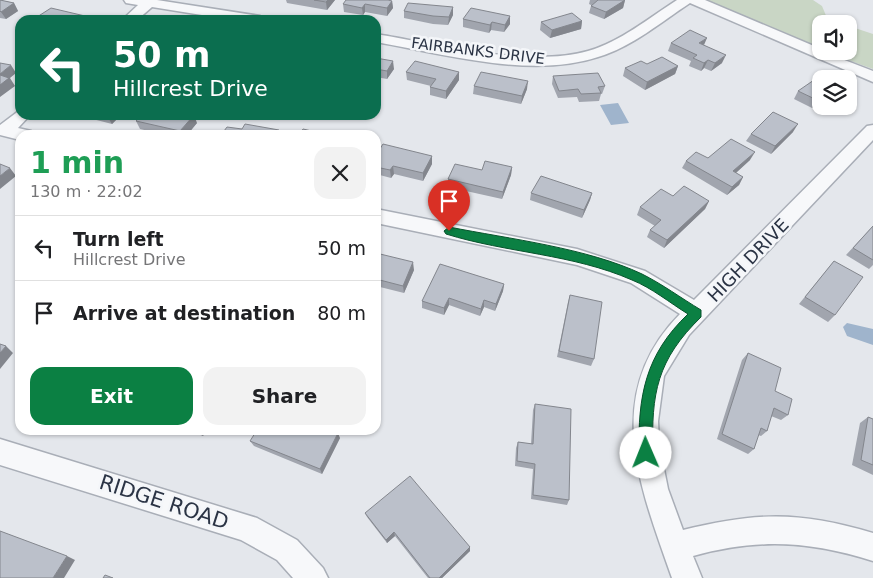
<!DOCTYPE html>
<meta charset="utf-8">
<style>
body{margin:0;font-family:"DejaVu Sans",sans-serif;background:#f2f2f2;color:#202124;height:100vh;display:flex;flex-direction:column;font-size:19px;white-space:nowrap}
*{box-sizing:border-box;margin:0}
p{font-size:16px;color:#757577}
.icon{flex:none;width:28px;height:28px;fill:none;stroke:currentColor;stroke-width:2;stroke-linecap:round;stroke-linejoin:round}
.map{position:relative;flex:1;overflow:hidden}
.panel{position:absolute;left:15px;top:130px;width:366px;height:305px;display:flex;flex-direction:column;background:#fff;border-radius:15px;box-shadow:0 1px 4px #0004}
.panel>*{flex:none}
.guide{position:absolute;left:15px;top:15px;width:366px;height:105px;border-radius:15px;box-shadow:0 1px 4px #0004;background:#0b6e4f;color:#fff;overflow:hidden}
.buttons{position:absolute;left:812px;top:15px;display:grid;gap:10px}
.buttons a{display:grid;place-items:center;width:45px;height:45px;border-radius:10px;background:#fff;box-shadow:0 1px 4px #0004;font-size:25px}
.pin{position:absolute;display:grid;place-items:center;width:42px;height:42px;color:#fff;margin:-51px -21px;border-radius:50% 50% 50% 0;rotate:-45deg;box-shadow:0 0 5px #0007}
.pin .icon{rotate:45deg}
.me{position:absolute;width:55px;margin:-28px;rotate:359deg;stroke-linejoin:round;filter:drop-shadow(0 0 4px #0008)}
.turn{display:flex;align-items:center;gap:18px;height:105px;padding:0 15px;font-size:22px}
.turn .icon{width:65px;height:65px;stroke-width:2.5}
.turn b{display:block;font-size:35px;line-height:42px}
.round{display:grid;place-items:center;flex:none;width:52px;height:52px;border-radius:15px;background:#f2f2f2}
.head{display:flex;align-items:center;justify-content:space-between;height:85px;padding:0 15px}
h1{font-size:30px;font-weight:800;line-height:38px;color:#1e9e55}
.cta{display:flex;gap:10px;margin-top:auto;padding:10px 15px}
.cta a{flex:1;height:58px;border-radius:15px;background:#0b8043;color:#fff;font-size:20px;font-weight:800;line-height:58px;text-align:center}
.cta a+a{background:#f2f2f2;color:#202124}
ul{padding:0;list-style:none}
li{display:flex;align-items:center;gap:15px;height:65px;padding:0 15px;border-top:1px solid #e0e0e0}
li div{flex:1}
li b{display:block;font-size:19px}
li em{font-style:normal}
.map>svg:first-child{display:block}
.green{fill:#c9d6c5}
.water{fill:#9fb4cc}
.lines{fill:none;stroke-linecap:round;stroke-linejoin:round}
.minor-casing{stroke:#a9aeb7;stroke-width:3}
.minor{fill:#f7f8fa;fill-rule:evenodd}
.wall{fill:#a1a5ae}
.shaded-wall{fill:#83868d}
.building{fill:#bbc0ca;stroke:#83868d}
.route{fill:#0b8043;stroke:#07532c}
.labels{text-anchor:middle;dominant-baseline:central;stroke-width:5;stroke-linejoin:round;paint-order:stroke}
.far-street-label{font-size:15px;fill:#2b3445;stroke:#f4f6f9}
.street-label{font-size:18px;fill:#2b3445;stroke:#f4f6f9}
.near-street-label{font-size:21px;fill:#2b3445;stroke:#f4f6f9}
</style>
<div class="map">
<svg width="873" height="578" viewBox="0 0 873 578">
<rect width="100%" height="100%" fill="#e4e7ec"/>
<!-- green -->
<path class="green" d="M705,0H813L822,6L827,18L843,24H821V50Z
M849,26L873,34V69L823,51H849Z"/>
<!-- water -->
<path class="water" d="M618,103L629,123L611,125L600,105Z
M847,323L873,329V345L847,336L843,327Z"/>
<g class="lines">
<defs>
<path id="minor" d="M124,0H157L260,16L267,20H233L152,7L137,20H122L138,5L126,3Z
M677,0H705L821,49V51L873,71V82L690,3C661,22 632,47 598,57C531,79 444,54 376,42V34C437,44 528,68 588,51C620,42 649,18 677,0Z
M20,110V115H30L18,128L31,131L34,135H20V140L0,135V125Z
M873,125V140L689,335L664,376L658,421L659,444L668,489L683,530C757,512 799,511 873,533V561C809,541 758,538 693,556L702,578H672C640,487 601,394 680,314L631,283L577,265L376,223V209L577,249L645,271L694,300L867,126Z
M0,439L257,518L297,540L323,568L328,578H293L277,560L241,540L0,465Z"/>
</defs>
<!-- minor casing -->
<use href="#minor" class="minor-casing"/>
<!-- minor -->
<use href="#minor" class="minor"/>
</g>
<!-- wall -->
<path class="wall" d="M0,0L14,3L18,11L6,19L0,18Z
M286,0H335L327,10L287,3Z
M590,0H625L623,8L604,19L589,13L591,6V5L589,4Z
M392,1L393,8L387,16L365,12L363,15L344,12L343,4Z
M453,7V15L448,25L433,24L404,18V11Z
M510,16V24L504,32L491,30L489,33L463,27V19Z
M582,21L581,29L550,38L540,30L541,22Z
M671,43L704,45L722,63L711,71L704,68L701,71L689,66L691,61L668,51Z
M376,58L394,69L387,79L376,77Z
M647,64L678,66L675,74L645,90L623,76L625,68Z
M406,72H459V80L446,99L430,95V87L431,86L407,80Z
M553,76L605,86L602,94H601L599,101L579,102L577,97L558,98L552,84Z
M474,86L527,89L521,104L473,94Z
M798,91L821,101L812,108L794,99Z
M77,115H121L112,124Z
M136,121L197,123L187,135H166L140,129Z
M793,132L771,154L746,141L751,134Z
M376,155L432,156V164L423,181L394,174L391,178L376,174Z
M708,158L750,160L736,173L743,177L739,185L727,195L682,168L686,161Z
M512,167L511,175L502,199L448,187V179L482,170Z
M20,188V199L15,193Z
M531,193H592L590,200L582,218L530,200Z
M673,196L709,201L705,209L664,248L647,237L650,230L655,226L637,215L640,207Z
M873,226V265L869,269L846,255Z
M376,253L414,270L404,293L376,286Z
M834,261L835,315L828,322L799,304Z
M504,284L503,291L495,311L484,307L480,316L449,305L444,315L422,308V301Z
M570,295L594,359L591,366L557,357L568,302Z
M748,353L775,391L788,415L781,420L771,416L767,431L761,436L758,435L754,449L748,454L717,439L742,360Z
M535,404L569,500L567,505L531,499L533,469L515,466L516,448L518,442L531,444L533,410Z
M868,417L873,419V475L852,465L860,423Z
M187,430H206L203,436Z
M340,438L322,474L254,446L250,441Z
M365,513L470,551L442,578H428L395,536L387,543L367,517Z"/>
<!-- shaded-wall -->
<path class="shaded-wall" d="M328,0H335L327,10L326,2Z
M625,0L623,8L604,19L606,12Z
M392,1L393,8L387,16V8Z
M14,3L18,11L6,19L1,12Z
M365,4V12L363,15L362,8Z
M453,7V15L448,25L449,17Z
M85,16L87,20H79Z
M510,16V24L504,32L505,25Z
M582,21L581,29L550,38L552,30Z
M492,22L491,30L489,33L490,25Z
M707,38L704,45L699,43Z
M726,55L722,63L711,71L715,63Z
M708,60L704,68L701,71L704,63Z
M393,61L394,69L387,79V71Z
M11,65L16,73L10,78L15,86L0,97V74Z
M678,66L675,74L645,90L647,82Z
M459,72V80L446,99V91Z
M528,81L527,89L521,104L522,96Z
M821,97V101L812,108L817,100Z
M108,115H121L112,124L107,116Z
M194,115L197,123L187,135H182L180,131Z
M798,124L793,132L771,154L775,146Z
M279,130L280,135H275Z
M755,152L750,160L729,179L733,171Z
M432,156V164L423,181V173Z
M393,166L394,174L391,178L390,170Z
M512,167L511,175L502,199L503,192Z
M10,168L16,176L0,189V176Z
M743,177L739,185L727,195L732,187Z
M592,193L590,200L582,218L584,210Z
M709,201L705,209L664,248L667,240Z
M413,262L414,270L404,293L403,286Z
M504,284L503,291L495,311L496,304Z
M449,298V305L444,315V308Z
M484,300V307L480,316L481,309Z
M6,346L13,353L0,369V353Z
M198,430H206L203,436Z
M338,433L340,438L322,474L320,469Z
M394,532L395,536L387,543L386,540Z
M470,547V551L442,578H439Z
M67,556L75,560L64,578H53Z"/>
<!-- building -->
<path class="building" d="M0,0L14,3L1,12L0,11Z
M314,0H328L326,2Z
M346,0H388L392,1L387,8L365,4L362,8L343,4Z
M598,0H625L606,12L591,6Z
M408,3L453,7L449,17L433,16L404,11Z
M51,8L85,16L79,20H47L37,17Z
M471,8L510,16L505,25L492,22L490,25L463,19Z
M572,13L582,21L552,30L541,22Z
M690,30L707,38L699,43L726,55L715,63L708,60L704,63L693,58L697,55L671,43Z
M662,57L678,66L647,82L625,68L641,61L647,64Z
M376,58L393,61L387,71L376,69Z
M415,61L459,72L446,91L430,87L436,79L406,72Z
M0,63L11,65L0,74Z
M481,72L528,81L522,96L474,86Z
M598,73L605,86L598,87L601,93L581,94L578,89L559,91L553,76Z
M0,75L9,78L0,85Z
M814,80L821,83V97L817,100L798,91Z
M773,112L798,124L775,146L751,134Z
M142,115H194L180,131L136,121Z
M245,124L279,130L275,135H221L227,127L242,129Z
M303,129L329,135H299Z
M731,139L755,152L733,171L743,177L732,187L686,161L696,152L708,158Z
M383,144L432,156L423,173L393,166L390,170L376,167V155Z
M485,161L512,167L503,192L448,179L455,164L482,170Z
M0,164L10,168L0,176Z
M541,176L592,193L584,210L531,193Z
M684,186L709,201L667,240L650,230L661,220L640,207L661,189L673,196Z
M20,188V194L15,193Z
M873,226V260L853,248Z
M376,253L413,262L403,286L376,279Z
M834,261L863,277L835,315L805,297Z
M440,264L504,284L496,304L484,300L481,309L449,298L444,308L422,301Z
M570,295L602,302L594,359L559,351Z
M0,344L6,346L0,353Z
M748,353L781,368L775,391L792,399L788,415L774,408L767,431L761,428L754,449L722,434Z
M535,404L571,409L569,500L533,495L535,464L517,461L518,442L533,444Z
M868,417L873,419V465L861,460Z
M257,430H332L338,433L320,469L250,441Z
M410,476L470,547L439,578H430L394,532L386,540L365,513Z
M0,531L67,556L53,578H0Z
M105,575L113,578H103Z"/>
<!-- route -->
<path class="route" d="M449,227C510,239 587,248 642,274C662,284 681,298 701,310V317C657,360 651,393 653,453L651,458L646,460L641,458L639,453C638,396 645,355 688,314C670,303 652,288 632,280C573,254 507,253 446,234L444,231Z"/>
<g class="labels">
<!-- far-street labels -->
<g class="far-street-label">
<text transform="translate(478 51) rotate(7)">FAIRBANKS DRIVE</text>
</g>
<!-- street labels -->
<g class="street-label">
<text transform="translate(748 260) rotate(-46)">HIGH DRIVE</text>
</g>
<!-- near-street labels -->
<g class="near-street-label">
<text transform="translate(164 502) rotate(18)">RIDGE ROAD</text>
</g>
</g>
</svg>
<div class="buttons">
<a><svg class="icon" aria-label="sound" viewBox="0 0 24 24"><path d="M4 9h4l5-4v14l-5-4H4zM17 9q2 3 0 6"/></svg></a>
<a><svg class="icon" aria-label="layers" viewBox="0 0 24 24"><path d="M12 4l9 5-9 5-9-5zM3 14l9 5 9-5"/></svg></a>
</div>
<div class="pin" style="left:449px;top:231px;background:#d93025"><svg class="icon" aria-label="arrive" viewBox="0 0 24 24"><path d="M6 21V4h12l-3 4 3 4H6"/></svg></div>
<svg class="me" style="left:646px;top:453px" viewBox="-20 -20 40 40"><circle r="19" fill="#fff"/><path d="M0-13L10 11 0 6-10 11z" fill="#0b8043"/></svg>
<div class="guide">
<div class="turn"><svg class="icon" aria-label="left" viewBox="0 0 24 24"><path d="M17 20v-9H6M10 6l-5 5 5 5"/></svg><div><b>50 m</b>Hillcrest Drive</div></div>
</div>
<section class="panel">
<div class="head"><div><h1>1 min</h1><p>130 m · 22:02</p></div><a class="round"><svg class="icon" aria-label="close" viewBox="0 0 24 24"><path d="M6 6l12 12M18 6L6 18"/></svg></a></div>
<ul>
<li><svg class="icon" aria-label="left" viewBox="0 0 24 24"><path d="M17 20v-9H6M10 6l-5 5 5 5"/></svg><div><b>Turn left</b><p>Hillcrest Drive</p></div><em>50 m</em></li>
<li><svg class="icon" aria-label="arrive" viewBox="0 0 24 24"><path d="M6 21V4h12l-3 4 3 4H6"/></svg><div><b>Arrive at destination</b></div><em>80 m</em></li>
</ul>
<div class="cta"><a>Exit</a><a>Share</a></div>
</section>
</div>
